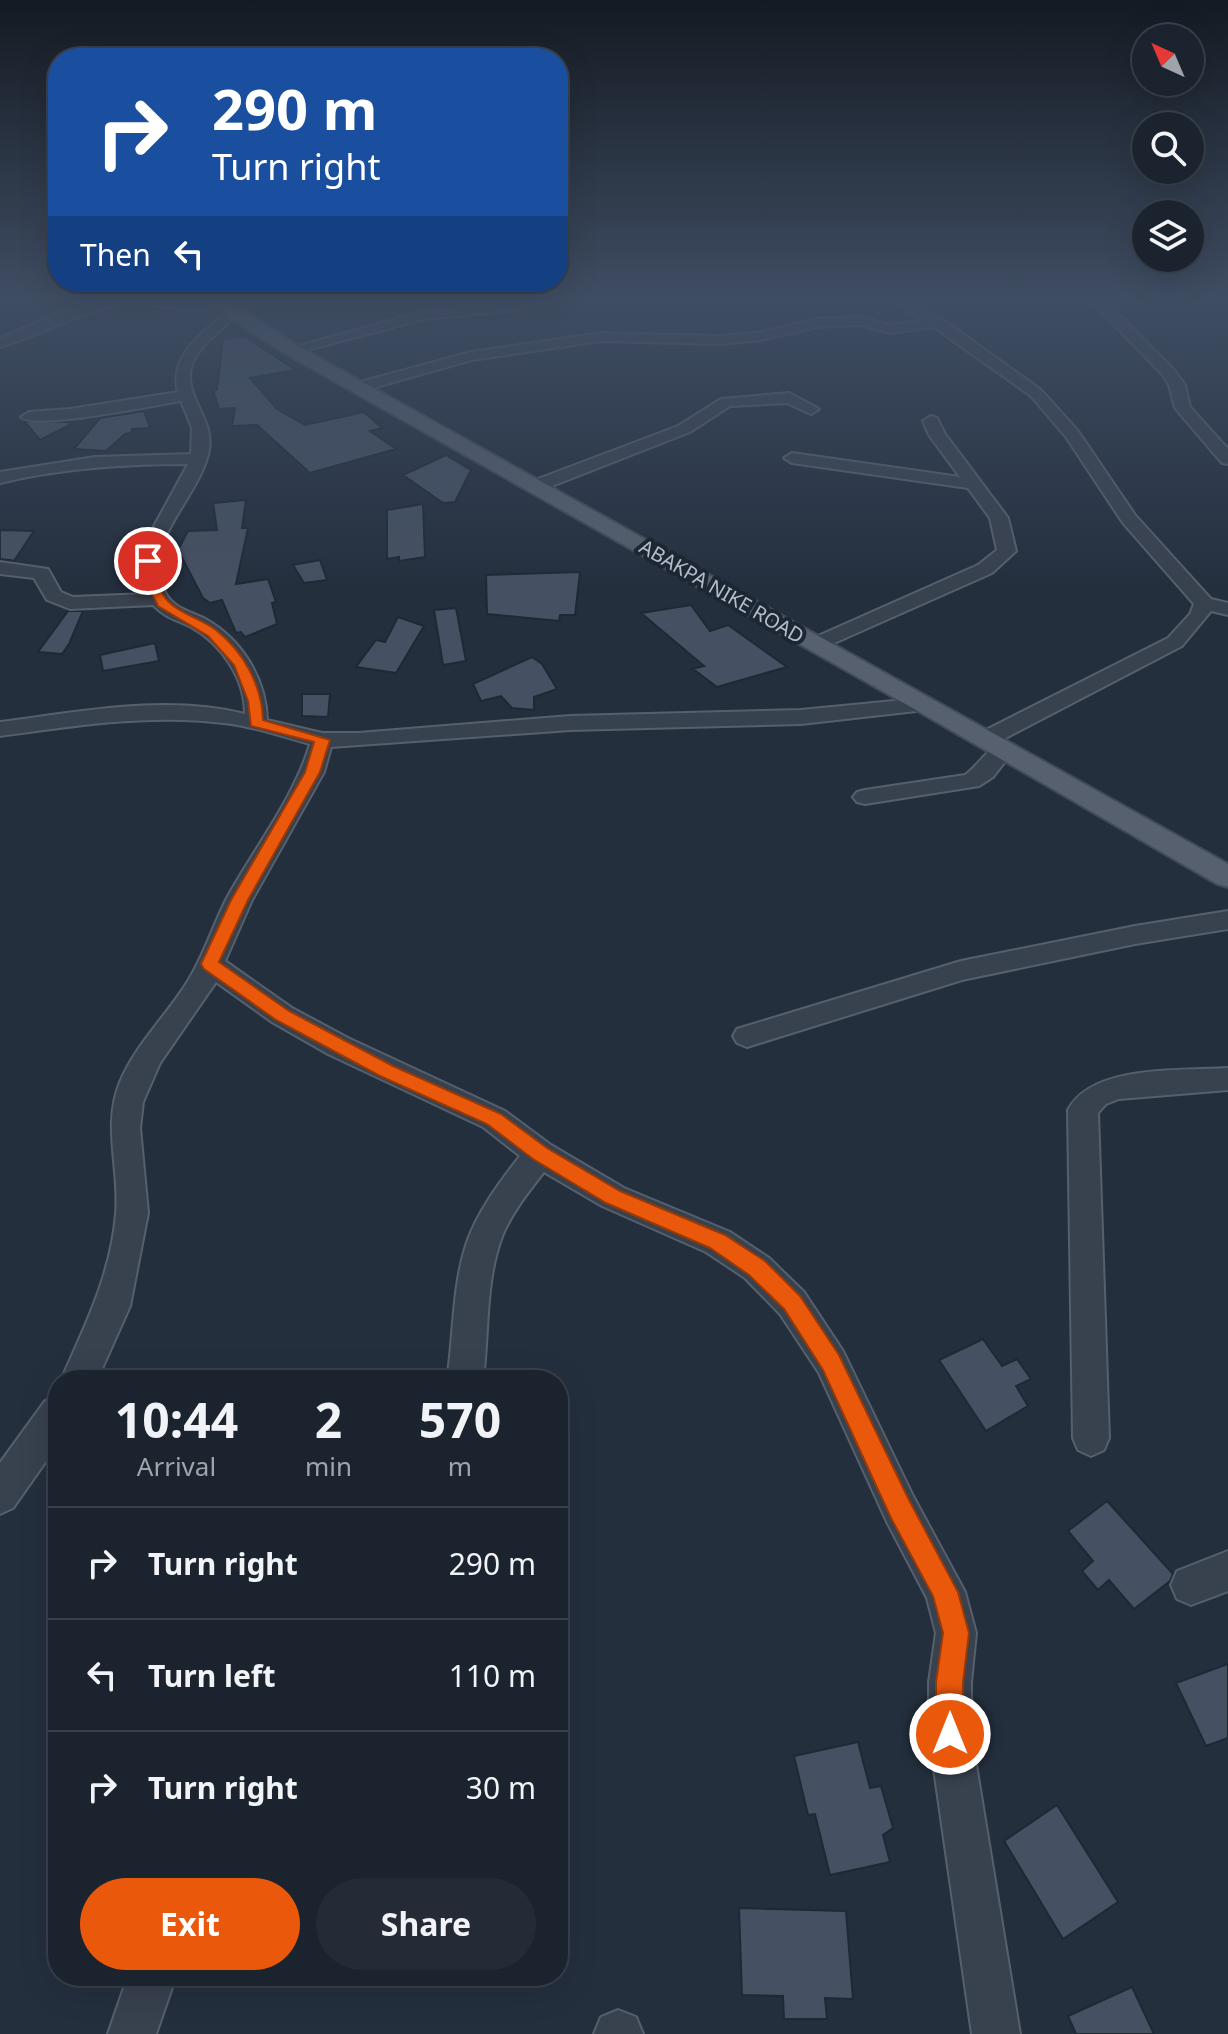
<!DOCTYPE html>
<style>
body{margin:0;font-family:"Noto Sans",sans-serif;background:#242b36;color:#f1f3f6;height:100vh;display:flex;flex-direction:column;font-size:30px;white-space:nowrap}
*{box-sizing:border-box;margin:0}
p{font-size:26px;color:#a0a4aa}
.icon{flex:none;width:44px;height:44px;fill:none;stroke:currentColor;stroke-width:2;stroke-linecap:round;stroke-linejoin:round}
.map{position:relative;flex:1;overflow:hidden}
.panel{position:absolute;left:48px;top:1370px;width:520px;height:616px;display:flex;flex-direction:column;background:#1b232e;border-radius:32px;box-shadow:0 8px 32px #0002,0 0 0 2px #39404a}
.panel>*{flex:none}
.guide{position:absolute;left:48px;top:48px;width:520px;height:244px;border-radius:32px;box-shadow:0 8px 32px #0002,0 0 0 2px #39404a;background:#1a4fa0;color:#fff;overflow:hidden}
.needle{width:52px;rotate:316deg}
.fabs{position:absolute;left:1132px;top:24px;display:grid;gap:16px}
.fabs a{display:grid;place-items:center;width:72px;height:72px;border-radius:50%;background:#1b232e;box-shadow:0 8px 32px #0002,0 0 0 2px #39404a;font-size:40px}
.pin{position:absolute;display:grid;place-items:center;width:68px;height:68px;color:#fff;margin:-34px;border:4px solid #fff;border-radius:50%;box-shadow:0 2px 8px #0007}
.me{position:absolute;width:88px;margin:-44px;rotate:0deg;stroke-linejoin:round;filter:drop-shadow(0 0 6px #0008)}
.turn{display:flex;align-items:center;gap:28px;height:168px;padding:0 32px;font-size:36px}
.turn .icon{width:104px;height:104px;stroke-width:2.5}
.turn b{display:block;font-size:56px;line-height:68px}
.then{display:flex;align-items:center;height:76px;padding:0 32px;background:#0003;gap:16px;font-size:30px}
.eta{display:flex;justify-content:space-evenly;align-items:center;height:136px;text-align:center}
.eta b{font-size:48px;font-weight:700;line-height:56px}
.action{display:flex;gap:16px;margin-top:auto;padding:16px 32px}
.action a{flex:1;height:92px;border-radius:48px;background:#ea580c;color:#fff;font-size:32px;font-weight:700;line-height:92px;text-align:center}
.action a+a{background:#242b36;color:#f1f3f6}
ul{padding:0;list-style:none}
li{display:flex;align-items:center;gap:24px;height:112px;padding:0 32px;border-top:2px solid #39404a}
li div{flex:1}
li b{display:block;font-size:30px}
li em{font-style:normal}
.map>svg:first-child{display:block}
.building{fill:#455162;stroke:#1f2835;stroke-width:2}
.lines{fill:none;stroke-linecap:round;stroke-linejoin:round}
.minor-casing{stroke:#565f6c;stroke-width:4}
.major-casing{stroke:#414a57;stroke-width:4}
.minor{fill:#38414e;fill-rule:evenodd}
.major{fill:#56606e;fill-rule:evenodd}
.route{fill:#ea580c;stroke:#983908;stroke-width:2}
.labels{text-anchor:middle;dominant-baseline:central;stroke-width:8;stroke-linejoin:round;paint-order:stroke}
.far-street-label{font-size:20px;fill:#b4bcc9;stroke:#1d2633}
</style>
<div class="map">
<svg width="1228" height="2034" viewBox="0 0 1228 2034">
<rect width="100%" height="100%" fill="#242f3e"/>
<!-- building -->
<path class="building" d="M244,336L296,370L250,378L277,409L305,425L364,412L382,428L370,431L396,449L310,473L257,425L232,426L235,408L219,409L213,390H217L223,339Z
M144,411L150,428L132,429L131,433L125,434L106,451L74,449L100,418Z
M24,421L70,422V425L40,440Z
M446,455L471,470L455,502L443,503L403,475Z
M246,500L242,528H248L236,584L268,579L276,602L272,603L277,624L245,637L241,632L236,633L222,600L210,603L203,598L178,550L188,531L217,530L213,503Z
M423,504L425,557L399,561V557L387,559V510Z
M0,530L34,531L14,561L10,560L0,559Z
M320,560L327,580L304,583L293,565Z
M580,572L575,615H560L559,621L487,614L486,575Z
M691,605L710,631L728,625L787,667L717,687L693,669L704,666L641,613Z
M456,608L466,661L443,665L434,610Z
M68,611H83L69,644L62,654L38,652Z
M398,617L424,626L396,673L356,667L376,640L385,642Z
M155,643L159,661L103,671L100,655Z
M532,657L542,664L557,689L534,697V710L512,708L501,696L481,701L473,684Z
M302,694H330L328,717L302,716Z
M983,1339L1002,1366L1017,1359L1031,1379L1016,1386L1028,1406L986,1431L939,1360Z
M1107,1501L1173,1574L1170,1581L1134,1609L1109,1580L1098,1590L1082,1571L1093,1561L1068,1531Z
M1228,1664V1738L1206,1746L1176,1683Z
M858,1742L870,1788L881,1786L893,1828L883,1835L890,1862L830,1875L815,1814L808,1815L794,1756Z
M1057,1805L1118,1902L1063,1939L1004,1841Z
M739,1908L846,1911L853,1999L825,1998L827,2019H784L783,1996L742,1995Z
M1132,1987L1154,2034H1076L1068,2016Z"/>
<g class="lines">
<defs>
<path id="minor" d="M113,301L227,302C203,320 162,303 136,304C88,305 44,335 0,347V338L61,312Z
M238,301H252C235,322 198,341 191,368C184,397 215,420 209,450C199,501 138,542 166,594C174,609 193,612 207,620C242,640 266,679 267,720L322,733H359L570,716L801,710L925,698L936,704L925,710L801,724L570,730L331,747L324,772L252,900L225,961L292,1008L348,1038L505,1111L551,1145L624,1188L730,1232L769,1258L804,1292L843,1351L913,1496L965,1592L976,1633L971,1682V1734L1020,2034H972L929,1734V1682L936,1633L927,1598L887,1522L819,1373L780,1314L745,1278L706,1252L602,1206L544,1172C529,1191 513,1211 503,1234C485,1279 489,1332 483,1380H447C454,1336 452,1289 466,1245C477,1212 499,1183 520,1156L483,1127L328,1054L272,1022L216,982L160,1063L143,1102L140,1128L148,1213L130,1306L97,1380H61C85,1326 111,1274 116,1214C120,1168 102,1126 120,1082C136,1044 167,1015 188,981C204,955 213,925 227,898C255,847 293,800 310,744C284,737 258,728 232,724C154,713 77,725 0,736V722C79,712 166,694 245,714C245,679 222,644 191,627C177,620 164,617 153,605L70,609L47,600L34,578L0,574V562L48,569L61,592L73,597L147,594L139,573L140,552L188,464C125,464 61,468 0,483V472L95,457L191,454L192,428L181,401C156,405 36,430 21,417L29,412L70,409L178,392C167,351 213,327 238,301Z
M520,301H545L511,311L425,319L292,354L285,350L424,311Z
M895,301H912L942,319L1041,390L1078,431L1135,515L1211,599L1228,603V615L1211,611L1182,646L994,744H978L975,739L978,734L1168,638L1190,614L1194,604L1123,523L1066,437L1031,396L934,327L890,333L860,325L818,327L761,340L721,344L601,341L472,360L358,392L350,387L353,384L471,352L601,333L721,336L761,332L818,319L860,317L890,325L924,320Z
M1091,301H1106L1173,369L1185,385L1190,407L1228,449V464L1222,463L1175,408L1169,385L1163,375Z
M789,393L819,409L811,414L787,403L730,406L690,432L542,490H530L527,486L530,482L678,426L721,399Z
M931,416L937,418L945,434L1008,518L1016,551L992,573L823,648H809L806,644L809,640L978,565L997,550L990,518L968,488L792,463L784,458L792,453L960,477L929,435L923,421Z
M1003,743L1014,750L993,777L979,786L865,804L857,802L853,797L857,792L865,790L965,775C978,766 988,747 1003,743Z
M1228,911V929L1135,944L962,980L747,1047L737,1043L733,1036L737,1029L961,961L1135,926Z
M1228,1068V1090L1119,1099L1106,1104L1098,1113L1109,1438L1104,1450L1091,1456L1078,1450L1073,1438L1068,1110C1092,1064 1182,1071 1228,1068Z
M58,1396V1444L13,1508L0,1514V1463L45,1401Z
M1228,1551V1591L1191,1605L1177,1599L1171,1585L1177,1571Z
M128,1976H176L156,2034H108Z
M618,2010L636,2017L643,2034H594L601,2017Z"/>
<path id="major" d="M211,301H229L298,346L1228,864V887L1217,884L916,710L286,354L228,317Z"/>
</defs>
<!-- minor casing -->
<use href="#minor" class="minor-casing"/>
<!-- major casing -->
<use href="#major" class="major-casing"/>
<!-- minor -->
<use href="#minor" class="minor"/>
<!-- major -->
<use href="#major" class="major"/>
</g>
<!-- sky -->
<linearGradient id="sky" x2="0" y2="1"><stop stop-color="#141a22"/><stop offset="0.51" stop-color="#3f4d63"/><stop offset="1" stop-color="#3f4d63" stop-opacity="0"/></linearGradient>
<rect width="1228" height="586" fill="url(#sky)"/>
<!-- route -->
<path class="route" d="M148,558L154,561C155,574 159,592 168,601C180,614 202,619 216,630C244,652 262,686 263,720L330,740L320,772L248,900L219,962L289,1011L393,1066L501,1114L547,1148L620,1191L725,1235L765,1261L800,1296L839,1355L909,1500L958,1592L969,1633L963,1682L964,1734L960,1744L950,1748L940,1744L936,1734V1682L943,1633L933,1596L891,1518L823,1370L784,1309L749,1275L710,1248L606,1203L533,1159L487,1124L380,1076L276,1020L204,969L201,964L231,900L305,772L314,742L251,726L248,701L234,665L208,636L158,606L143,576L142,561Z"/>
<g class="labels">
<!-- far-street labels -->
<g class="far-street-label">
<text transform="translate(722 591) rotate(30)">ABAKPA NIKE ROAD</text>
</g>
</g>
</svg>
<div class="fabs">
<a><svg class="needle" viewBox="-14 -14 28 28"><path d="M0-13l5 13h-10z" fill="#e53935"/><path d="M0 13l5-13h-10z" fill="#a0a4aa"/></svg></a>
<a><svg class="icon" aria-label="search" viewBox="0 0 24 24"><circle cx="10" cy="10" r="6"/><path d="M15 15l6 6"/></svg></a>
<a><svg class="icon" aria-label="layers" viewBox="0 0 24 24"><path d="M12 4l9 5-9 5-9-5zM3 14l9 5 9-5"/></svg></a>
</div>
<div class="pin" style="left:148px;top:561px;background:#d93025"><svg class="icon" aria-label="arrive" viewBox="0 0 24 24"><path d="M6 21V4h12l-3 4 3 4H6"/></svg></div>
<svg class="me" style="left:950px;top:1734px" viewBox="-20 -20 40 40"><circle r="17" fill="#ea580c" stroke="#fff" stroke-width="3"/><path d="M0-11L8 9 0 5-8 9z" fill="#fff"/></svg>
<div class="guide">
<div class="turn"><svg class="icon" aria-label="right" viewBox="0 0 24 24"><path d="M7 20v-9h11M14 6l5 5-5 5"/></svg><div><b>290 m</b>Turn right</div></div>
<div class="then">Then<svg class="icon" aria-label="left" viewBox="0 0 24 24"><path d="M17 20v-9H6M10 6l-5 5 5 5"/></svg></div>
</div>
<section class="panel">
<div class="eta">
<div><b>10:44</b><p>Arrival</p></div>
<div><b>2</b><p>min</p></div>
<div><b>570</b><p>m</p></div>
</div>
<ul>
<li><svg class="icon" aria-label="right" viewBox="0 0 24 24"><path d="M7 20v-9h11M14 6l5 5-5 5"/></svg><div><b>Turn right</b></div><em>290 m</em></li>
<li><svg class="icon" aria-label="left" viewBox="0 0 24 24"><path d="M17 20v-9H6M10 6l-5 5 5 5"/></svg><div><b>Turn left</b></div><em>110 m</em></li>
<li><svg class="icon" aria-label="right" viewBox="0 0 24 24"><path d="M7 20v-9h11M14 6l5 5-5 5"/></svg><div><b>Turn right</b></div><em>30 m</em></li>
</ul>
<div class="action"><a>Exit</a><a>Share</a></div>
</section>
</div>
